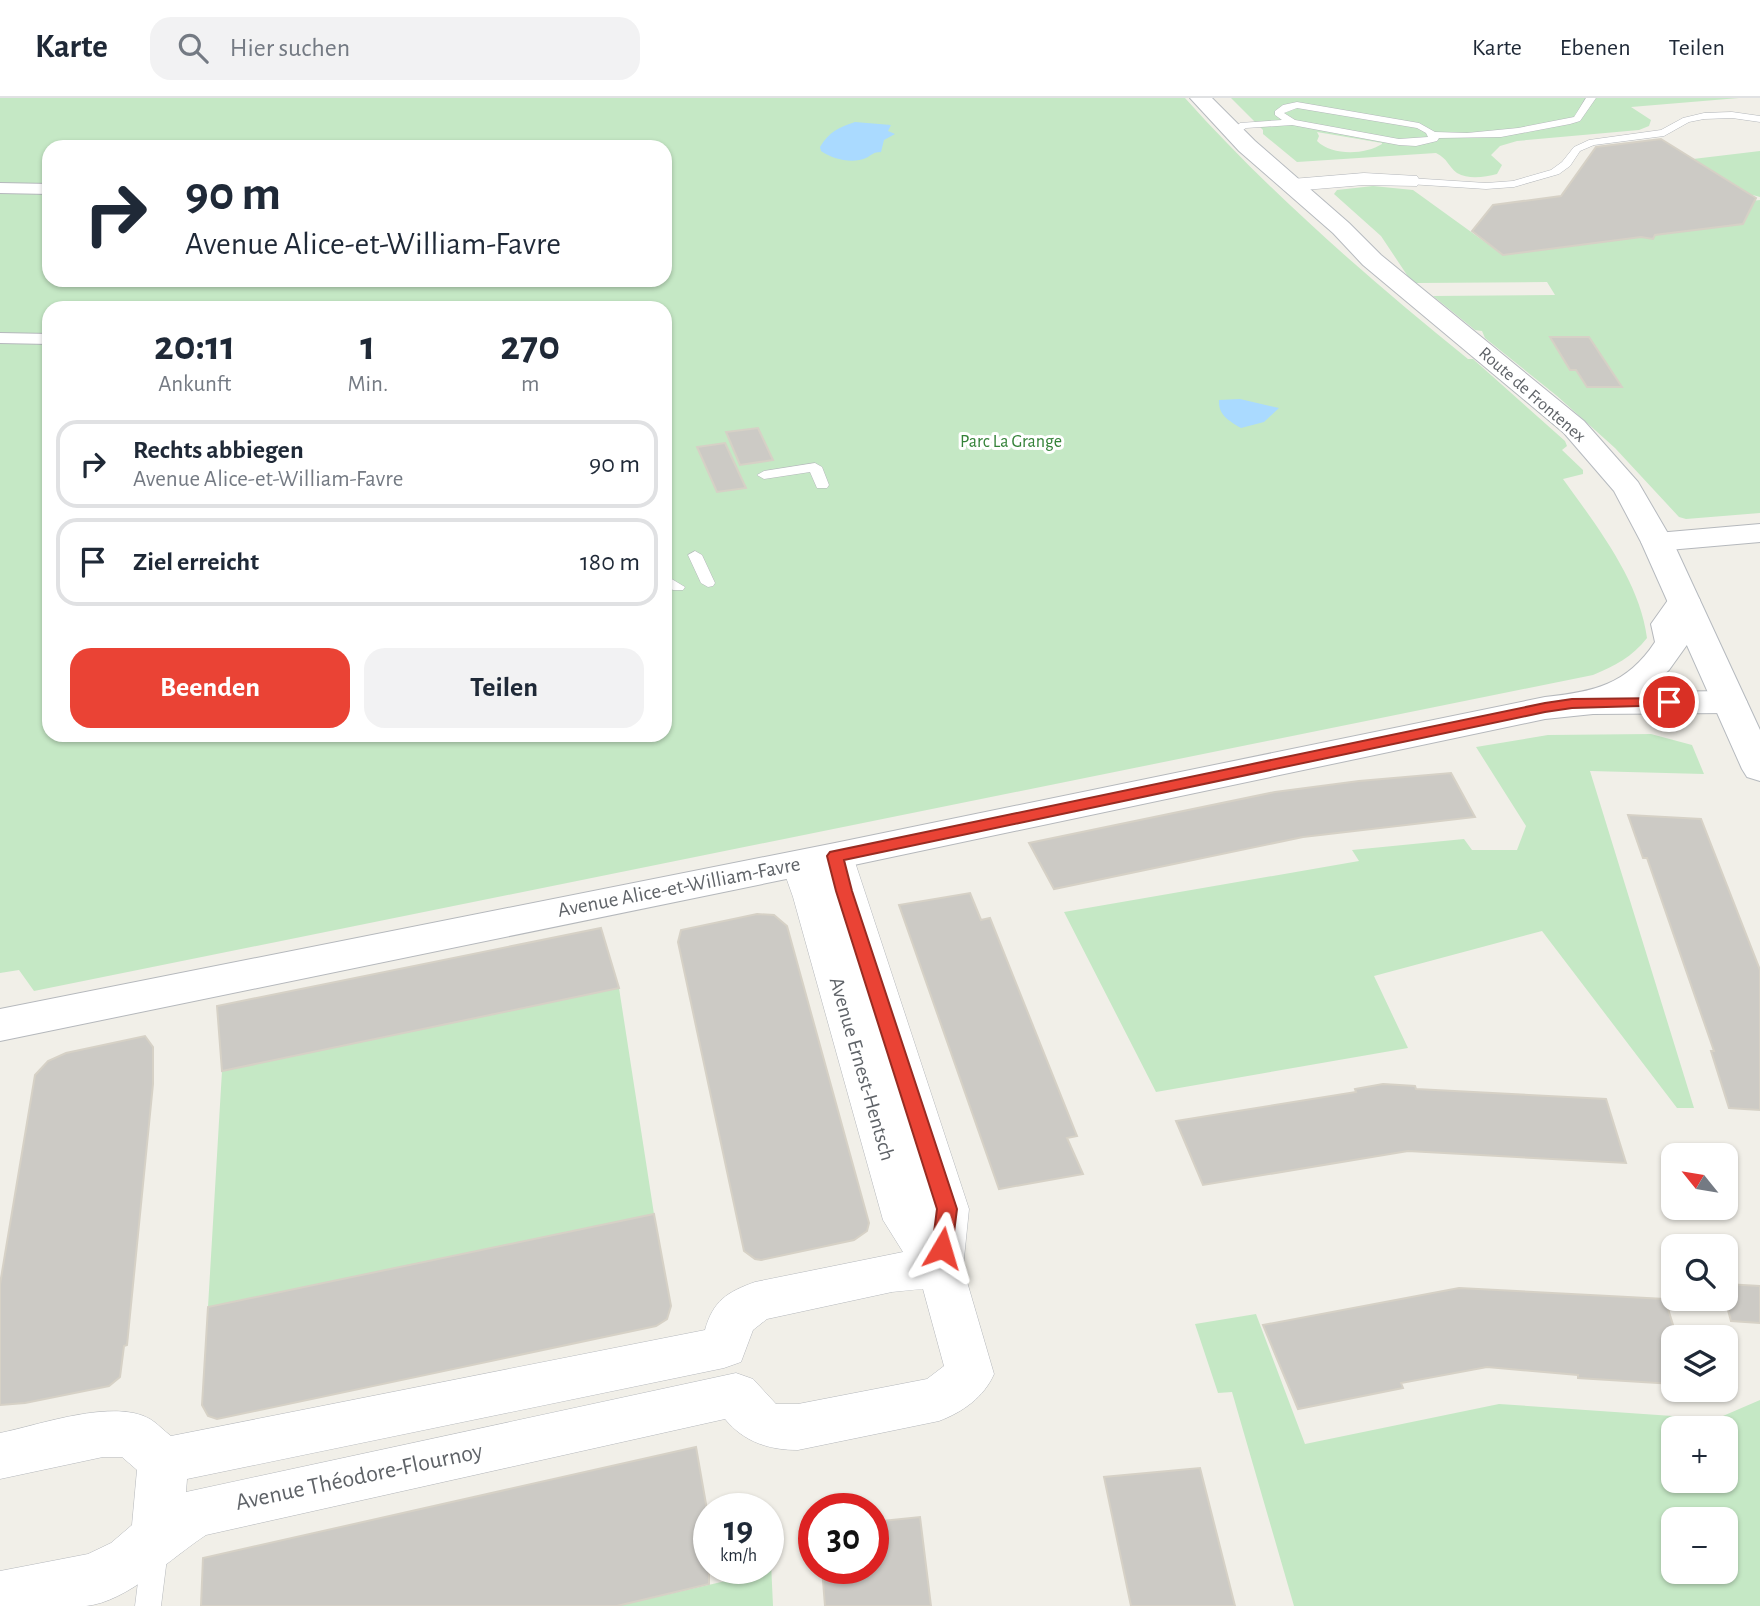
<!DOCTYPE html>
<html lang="de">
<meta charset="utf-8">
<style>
body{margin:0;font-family:"Alegreya Sans",sans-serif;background:#f2f2f3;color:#1f2937;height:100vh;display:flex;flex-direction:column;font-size:26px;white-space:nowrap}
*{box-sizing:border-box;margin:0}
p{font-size:23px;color:#747a83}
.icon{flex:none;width:38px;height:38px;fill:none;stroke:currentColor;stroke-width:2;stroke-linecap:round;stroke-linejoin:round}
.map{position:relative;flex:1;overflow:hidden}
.side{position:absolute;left:42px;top:203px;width:630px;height:441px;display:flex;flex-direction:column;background:#fff;border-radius:21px;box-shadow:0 2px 5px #0004}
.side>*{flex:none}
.hud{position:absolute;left:42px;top:42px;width:630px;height:147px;border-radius:21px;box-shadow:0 2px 5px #0004;background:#fff;color:#1f2937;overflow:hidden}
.needle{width:46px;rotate:300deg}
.buttons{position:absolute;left:1661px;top:1045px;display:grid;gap:14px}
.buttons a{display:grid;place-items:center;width:77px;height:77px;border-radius:14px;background:#fff;box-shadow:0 2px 5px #0004;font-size:35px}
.speed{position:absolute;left:693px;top:1395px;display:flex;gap:14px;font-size:35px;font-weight:700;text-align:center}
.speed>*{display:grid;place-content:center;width:91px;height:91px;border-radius:50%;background:#fff;box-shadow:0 2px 5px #0004;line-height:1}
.speed small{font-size:18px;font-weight:400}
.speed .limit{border:10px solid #d22;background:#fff;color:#111}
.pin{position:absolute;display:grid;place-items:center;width:60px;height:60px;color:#fff;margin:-30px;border:4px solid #fff;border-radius:50%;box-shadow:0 2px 7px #0007}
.me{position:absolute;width:77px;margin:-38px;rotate:7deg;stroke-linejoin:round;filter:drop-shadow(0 0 5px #0008)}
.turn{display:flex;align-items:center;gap:24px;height:147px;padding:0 28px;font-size:32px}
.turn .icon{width:91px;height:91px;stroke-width:2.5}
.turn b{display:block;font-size:49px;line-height:60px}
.eta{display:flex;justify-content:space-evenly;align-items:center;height:119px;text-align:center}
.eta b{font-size:42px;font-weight:700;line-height:49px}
.action{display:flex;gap:14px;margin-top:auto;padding:14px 28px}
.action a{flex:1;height:80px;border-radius:21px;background:#ea4335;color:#fff;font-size:28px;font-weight:700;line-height:80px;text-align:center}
.action a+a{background:#f2f2f3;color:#1f2937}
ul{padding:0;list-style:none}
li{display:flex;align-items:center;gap:21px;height:88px;margin:0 14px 10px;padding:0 14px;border:4px solid #e0e1e3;border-radius:21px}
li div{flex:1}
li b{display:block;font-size:26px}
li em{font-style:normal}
header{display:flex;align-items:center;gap:42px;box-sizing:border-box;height:98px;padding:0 35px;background:#fff;border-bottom:2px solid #e0e1e3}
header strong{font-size:33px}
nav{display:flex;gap:38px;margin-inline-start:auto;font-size:24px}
.search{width:490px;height:63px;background:#f2f2f3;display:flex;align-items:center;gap:18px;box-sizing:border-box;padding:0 24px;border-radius:21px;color:#747a83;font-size:26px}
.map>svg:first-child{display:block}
.green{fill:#c5e8c5;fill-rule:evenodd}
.water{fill:#aadaff}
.building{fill:#cccac5;stroke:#d6d1c6;stroke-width:2}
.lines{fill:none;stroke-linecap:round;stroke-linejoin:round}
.service-casing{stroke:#b5b8bc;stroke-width:1}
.pedestrian-casing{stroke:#b5b8bc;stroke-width:2}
.minor-casing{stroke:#b5b8bc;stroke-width:1}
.tertiary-casing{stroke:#b5b8bc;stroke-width:2}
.secondary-casing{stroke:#b6babf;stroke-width:2}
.service{fill:#fff;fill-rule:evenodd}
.pedestrian{fill:#fff;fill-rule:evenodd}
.minor{fill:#fff;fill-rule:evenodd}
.tertiary{fill:#fff;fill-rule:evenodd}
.secondary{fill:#fff;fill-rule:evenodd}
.route{fill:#ea4335;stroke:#982c22;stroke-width:2}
.labels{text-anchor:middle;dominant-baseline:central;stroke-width:6;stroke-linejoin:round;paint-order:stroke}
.far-street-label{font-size:18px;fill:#5f6368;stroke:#fff}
.far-park-label{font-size:18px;fill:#348238;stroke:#fff}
.street-label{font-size:21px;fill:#5f6368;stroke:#fff}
.near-street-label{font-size:24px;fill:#5f6368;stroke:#fff}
</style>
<header>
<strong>Karte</strong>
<div class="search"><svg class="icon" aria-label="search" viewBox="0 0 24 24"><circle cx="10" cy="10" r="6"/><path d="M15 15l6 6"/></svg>Hier suchen</div>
<nav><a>Karte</a><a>Ebenen</a><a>Teilen</a></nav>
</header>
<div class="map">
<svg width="1760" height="1508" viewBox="0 0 1760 1508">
<rect width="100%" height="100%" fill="#f1efe8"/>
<!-- green -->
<path class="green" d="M0,0H1185C1271,96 1368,180 1468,261H1473L1565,343L1567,348L1562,352L1583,372V376L1563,381C1596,427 1640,483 1647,540C1632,559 1615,568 1593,577L34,893L19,872L0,875ZM49,49H665V182H49ZM49,210H665V637H49Z
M1231,0H1739L1631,9L1651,22L1649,28L1639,32L1517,43L1500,48L1491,57L1502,67L1497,76C1485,79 1469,82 1457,75C1448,68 1448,61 1436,55L1297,64L1263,36V32ZM1317,34L1382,45V46C1365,57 1332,58 1317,43L1319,38Z
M1760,53V99L1749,96L1693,61Z
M1373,88L1413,92L1503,157L1742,126L1751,103L1760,102V415L1686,421L1679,419L1615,350L1557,298L1485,240L1482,233L1475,232L1433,198L1555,197L1547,184L1416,185L1409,180L1381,138L1334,96L1337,92Z
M1651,636L1692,647L1704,676L1590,673L1694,1010H1677L1542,833L1374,878L1408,950L1156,994L1064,814L1359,763L1352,752L1464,741L1472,752H1517L1526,728L1476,649L1548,637Z
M619,890L654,1116L208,1209L222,973Z
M1256,1216L1305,1346L1499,1306L1716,1321L1760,1302V1508H1294L1232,1294L1218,1295L1195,1226ZM1673,1330H1726V1382H1673ZM1673,1421H1726V1474H1673Z
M770,1443L773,1508H617L730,1482L729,1470H768Z"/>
<!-- water -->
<path class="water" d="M855,24L891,27L888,33L895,36L884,42L881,54C873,54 872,57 866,60C852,66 832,61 821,53L820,49C829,34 839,29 855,24Z
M1240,301L1279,310L1264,324L1241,330C1229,323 1218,317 1219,302Z"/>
<!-- building -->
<path class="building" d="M1661,41L1756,100L1743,126L1655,137L1653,141L1641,139L1503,157L1472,133L1493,107L1561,98L1596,49Z
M1550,239H1589L1622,289H1587L1576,272H1570Z
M758,330L773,362L740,367L726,334Z
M725,345L746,390L717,394L697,349Z
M1451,675L1475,719L1303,739L1054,791L1029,745L1275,694L1359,683Z
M1628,717L1701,721L1760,872V1012L1729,1010L1711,953H1714L1647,760H1643Z
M970,795L981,822L990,820L1077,1038L1067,1040L1083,1076L999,1091L899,807Z
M757,816L774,817L787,828L869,1125L867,1133L854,1142L761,1162L755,1161L744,1153L678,844L681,832Z
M601,830L619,890L222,973L217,908Z
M145,938L153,949V986L127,1247L124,1248L120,1279L109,1288L25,1305L0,1307V1186L35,977L48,963L66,955Z
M1383,986L1415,988L1416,991L1606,1001L1626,1065L1408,1053L1203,1087L1176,1023L1356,994L1355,991Z
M654,1116L671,1208L667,1221L656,1228L217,1321L208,1318L202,1307L208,1209Z
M1726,1186L1760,1188V1225L1731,1223L1726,1205Z
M1459,1190L1665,1201L1673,1227V1286L1578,1280V1277L1487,1269L1401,1285L1403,1290L1298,1311L1263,1227Z
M696,1349L709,1423V1486L617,1508H201L203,1460Z
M1200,1370L1235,1508H1131L1104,1379Z
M920,1419L931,1508H825L822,1470H873V1424Z"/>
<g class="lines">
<defs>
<path id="service" d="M1586,0H1596L1580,23L1570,26L1501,39L1439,40L1437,43L1416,48L1399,47L1292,27L1246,30L1234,38L1229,35L1240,25L1282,22L1275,17V13L1283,7L1297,4L1419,25L1435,34L1467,35L1518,30L1574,19ZM1297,10L1417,30L1426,35L1428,39L1399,41L1295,22L1284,15Z
M1732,14L1760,18V24L1732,20L1704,21L1689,24L1664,38L1594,47L1580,53L1570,68L1559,76L1514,89L1486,91L1409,86L1404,83L1409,80L1486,85L1513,83L1551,72L1562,64L1574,49L1589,42L1661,32L1683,20L1704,15Z
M815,365L822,369L829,387L827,390H817L810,374L764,381L757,377L764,373Z
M695,453L702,457L715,485L713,488L708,489L701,485L688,457Z
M665,477L685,489L683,492H673L665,487Z
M155,1440L164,1444L168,1452L161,1508H135L142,1452L146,1444Z"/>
<path id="pedestrian" d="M315,43L320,44L321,49H301Z
M0,85L49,86V96L0,95Z
M0,235L49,236V246L0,245Z"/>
<path id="minor" d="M1364,75L1417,78L1420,83L1417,88L1364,87L1292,93L1284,92L1281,87L1284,82L1292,81Z
M835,746L848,749L853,758L969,1111L963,1170L994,1276C984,1299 963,1314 939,1323L798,1352C769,1352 744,1344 725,1321L206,1437C172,1459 127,1504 86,1508C58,1508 28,1508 0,1508V1473L88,1456L111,1445L132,1427L137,1372L122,1359H103L0,1381V1335C39,1327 114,1300 150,1321C157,1325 164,1333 171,1338L705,1232C713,1203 727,1194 755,1184L903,1154L883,1122L793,799L781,765L786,756L799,753L812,756L820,770L817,758L822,749ZM923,1191L944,1268L927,1281L798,1306H776L753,1281L736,1275L186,1394L187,1381L724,1270L741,1264L753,1232L767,1221L892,1194Z"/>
<path id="tertiary" d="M1760,426V444L1657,453L1646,451L1641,444L1646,437L1657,435Z
M1684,492L1695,495L1700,502L1685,526L1689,544L1669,572L1644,594L1730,593L1742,597L1747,604L1742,611L1730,615L1593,616L1545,621L835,771L0,943V911L835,745L1545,599C1593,594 1627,587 1655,544L1651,526L1673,495Z"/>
<path id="secondary" d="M1190,0H1212L1255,43L1349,125L1381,157L1584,323L1638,384L1673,444L1760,632V683L1747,679L1742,671L1641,444L1614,393L1564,335L1363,167L1333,135L1239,53Z"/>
</defs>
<!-- service casing -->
<use href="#service" class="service-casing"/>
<!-- pedestrian casing -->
<use href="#pedestrian" class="pedestrian-casing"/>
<!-- minor casing -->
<use href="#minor" class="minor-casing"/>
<!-- tertiary casing -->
<use href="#tertiary" class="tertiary-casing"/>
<!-- secondary casing -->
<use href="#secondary" class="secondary-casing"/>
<!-- service -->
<use href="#service" class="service"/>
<!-- pedestrian -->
<use href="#pedestrian" class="pedestrian"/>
<!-- minor -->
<use href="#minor" class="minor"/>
<!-- tertiary -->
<use href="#tertiary" class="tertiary"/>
<!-- secondary -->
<use href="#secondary" class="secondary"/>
</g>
<!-- route -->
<path class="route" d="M1669,600L1674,601L1676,604L1674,607L1572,610L1545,614L844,762L852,793L957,1111L952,1150L949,1156L942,1158L935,1156L932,1150L937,1111L836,793L827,758L830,754L1545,605L1572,601Z"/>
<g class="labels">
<!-- far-street labels -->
<g class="far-street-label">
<text transform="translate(1532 297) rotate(41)">Route de Frontenex</text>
</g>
<!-- far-park labels -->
<g class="far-park-label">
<text x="1011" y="344">Parc La Grange</text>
</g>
<!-- street labels -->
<g class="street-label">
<text transform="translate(679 789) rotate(-11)">Avenue Alice-et-William-Favre</text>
<text transform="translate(862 971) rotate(74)">Avenue Ernest-Hentsch</text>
</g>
<!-- near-street labels -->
<g class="near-street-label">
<text transform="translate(359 1379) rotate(-12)">Avenue Théodore-Flournoy</text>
</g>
</g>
</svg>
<div class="buttons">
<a><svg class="needle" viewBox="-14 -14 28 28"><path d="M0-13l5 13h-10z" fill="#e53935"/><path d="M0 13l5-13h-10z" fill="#747a83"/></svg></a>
<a><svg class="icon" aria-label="search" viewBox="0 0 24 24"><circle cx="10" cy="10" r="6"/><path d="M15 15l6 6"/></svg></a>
<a><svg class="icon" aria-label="layers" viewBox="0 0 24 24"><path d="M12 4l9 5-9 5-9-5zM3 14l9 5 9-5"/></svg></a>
<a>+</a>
<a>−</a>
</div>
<div class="speed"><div>19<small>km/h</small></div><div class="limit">30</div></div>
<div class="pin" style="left:1669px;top:604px;background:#d93025"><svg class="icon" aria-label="arrive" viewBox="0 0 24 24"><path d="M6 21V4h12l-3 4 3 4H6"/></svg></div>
<svg class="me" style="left:942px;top:1150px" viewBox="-20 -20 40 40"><path d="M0-17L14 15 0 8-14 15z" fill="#ea4335" stroke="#fff" stroke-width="4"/></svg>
<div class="hud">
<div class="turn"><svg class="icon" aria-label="right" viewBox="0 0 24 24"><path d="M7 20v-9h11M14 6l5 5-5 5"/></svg><div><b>90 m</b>Avenue Alice-et-William-Favre</div></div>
</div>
<section class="side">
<div class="eta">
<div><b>20:11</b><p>Ankunft</p></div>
<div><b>1</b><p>Min.</p></div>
<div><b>270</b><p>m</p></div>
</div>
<ul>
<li><svg class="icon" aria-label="right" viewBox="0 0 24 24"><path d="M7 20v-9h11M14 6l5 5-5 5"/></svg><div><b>Rechts abbiegen</b><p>Avenue Alice-et-William-Favre</p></div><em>90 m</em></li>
<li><svg class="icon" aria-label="arrive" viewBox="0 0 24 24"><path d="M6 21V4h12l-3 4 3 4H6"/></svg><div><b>Ziel erreicht</b></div><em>180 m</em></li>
</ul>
<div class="action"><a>Beenden</a><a>Teilen</a></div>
</section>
</div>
